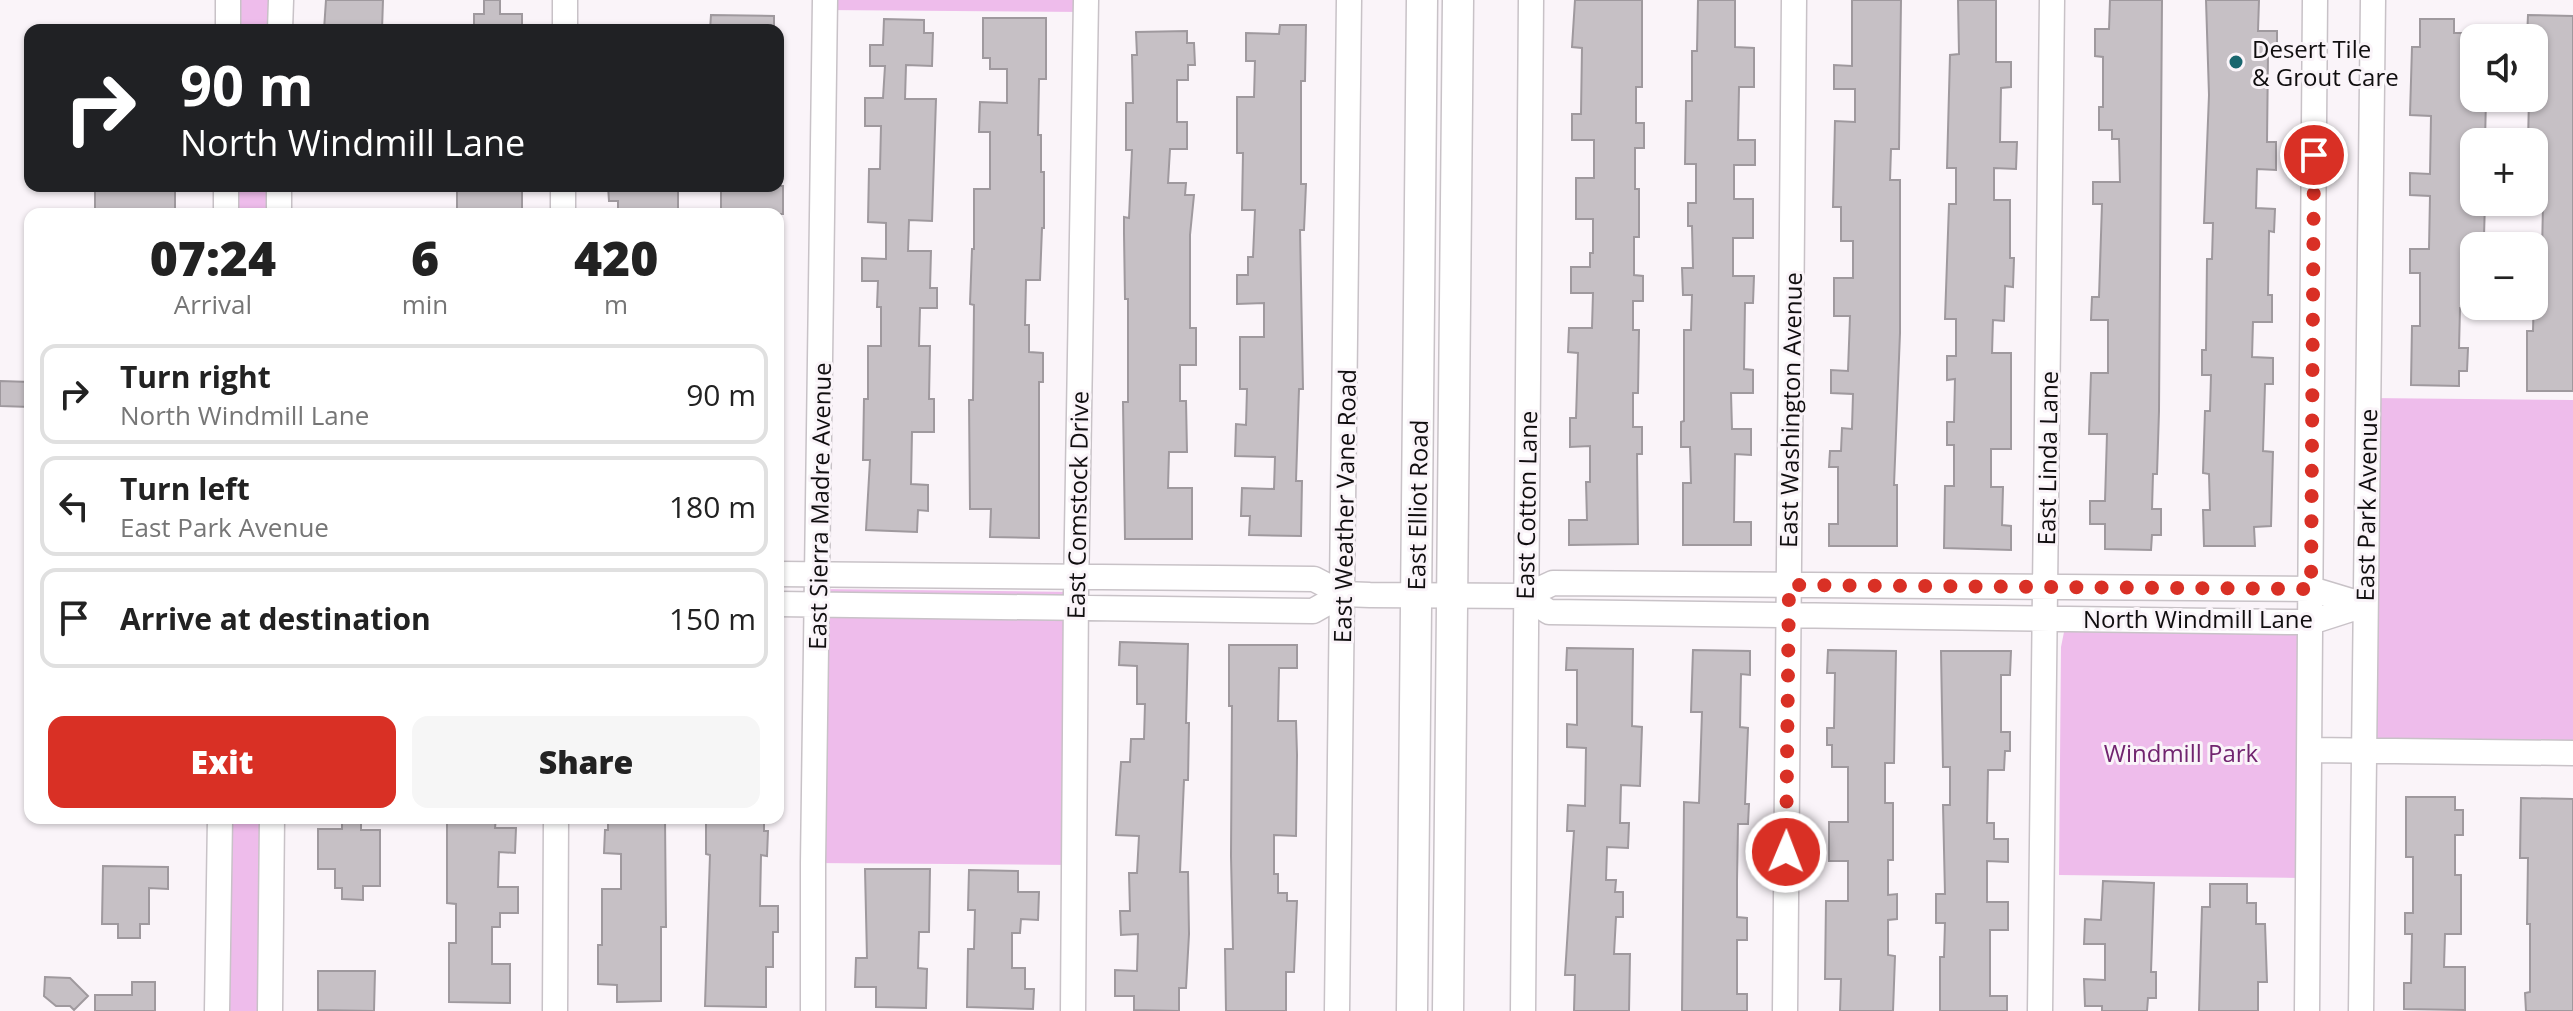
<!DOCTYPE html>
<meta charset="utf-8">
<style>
body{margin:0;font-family:"Open Sans",sans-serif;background:#f6f6f6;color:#222;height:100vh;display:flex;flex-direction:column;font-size:30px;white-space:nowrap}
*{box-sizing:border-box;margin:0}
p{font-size:26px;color:#767676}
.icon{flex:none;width:44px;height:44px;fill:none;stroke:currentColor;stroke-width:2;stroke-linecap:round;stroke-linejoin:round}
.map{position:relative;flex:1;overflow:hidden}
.side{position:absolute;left:24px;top:208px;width:760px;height:616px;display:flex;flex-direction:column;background:#fff;border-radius:16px;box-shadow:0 2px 6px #0004}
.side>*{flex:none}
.banner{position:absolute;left:24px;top:24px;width:760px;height:168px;border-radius:16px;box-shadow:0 2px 6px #0004;background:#202124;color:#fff;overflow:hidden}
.tools{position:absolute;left:2460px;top:24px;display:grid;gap:16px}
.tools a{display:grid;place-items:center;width:88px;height:88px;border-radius:16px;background:#fff;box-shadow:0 2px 6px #0004;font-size:40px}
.pin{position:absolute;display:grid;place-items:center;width:68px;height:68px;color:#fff;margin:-34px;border:4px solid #fff;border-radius:50%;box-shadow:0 2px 8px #0007}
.me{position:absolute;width:88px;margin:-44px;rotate:1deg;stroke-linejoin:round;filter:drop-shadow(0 0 6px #0008)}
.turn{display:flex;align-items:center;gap:28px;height:168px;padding:0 24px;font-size:36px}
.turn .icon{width:104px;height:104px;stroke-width:2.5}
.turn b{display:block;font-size:56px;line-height:68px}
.eta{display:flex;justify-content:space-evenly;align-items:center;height:136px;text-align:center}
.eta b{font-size:48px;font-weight:800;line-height:56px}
.primary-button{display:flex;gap:16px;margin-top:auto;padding:16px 24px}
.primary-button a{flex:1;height:92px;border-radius:16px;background:#d93025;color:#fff;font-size:32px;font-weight:800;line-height:92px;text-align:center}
.primary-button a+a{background:#f6f6f6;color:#222}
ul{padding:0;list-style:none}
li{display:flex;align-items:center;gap:24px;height:100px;margin:0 16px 12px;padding:0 8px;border:4px solid #e0e0e0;border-radius:16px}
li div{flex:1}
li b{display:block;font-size:30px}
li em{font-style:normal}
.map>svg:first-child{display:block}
.green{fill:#eebceb}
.building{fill:#c6c0c5;stroke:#9f999e;stroke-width:2}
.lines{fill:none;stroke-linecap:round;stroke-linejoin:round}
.minor-casing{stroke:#c8c2c7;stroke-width:27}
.major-casing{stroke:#c8c2c7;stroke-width:33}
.minor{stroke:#fff;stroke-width:24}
.major{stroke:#fff;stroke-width:30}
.route{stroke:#d93025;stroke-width:14;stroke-dasharray:0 25.2}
.poi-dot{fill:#19666e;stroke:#faf4f9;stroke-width:3}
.labels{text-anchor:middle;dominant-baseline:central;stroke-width:6;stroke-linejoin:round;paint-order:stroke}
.poi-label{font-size:24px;fill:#100e0f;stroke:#faf4f9;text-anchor:start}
.street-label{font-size:24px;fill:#100e0f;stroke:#faf4f9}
.park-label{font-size:24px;fill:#71246f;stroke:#faf4f9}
</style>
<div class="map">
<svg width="2573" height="1011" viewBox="0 0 2573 1011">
<rect width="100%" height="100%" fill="#faf4f9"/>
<!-- green -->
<path class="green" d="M235,0H274L273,30H235Z
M825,0H1086V12L825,10Z
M234,186H271V214H233Z
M2369,398L2573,400V753L2363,750Z
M818,589L1076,592L1074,865L813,863Z
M2072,626L2289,627L2300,635L2301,878L2059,875L2061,647L2064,632Z
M226,818H266L264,1011H224Z"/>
<!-- building -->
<path class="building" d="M326,0H383L382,30H324Z
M484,0H500V14H522V30H474V14H484Z
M1575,0H1642V87H1636V123H1644V148H1635V189H1639V237H1634V275L1643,276V301H1633V330H1639L1638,393H1633V427H1642V454H1637L1638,544L1569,545V520H1587L1586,482H1590V446L1570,447V418H1576L1578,353L1568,352L1569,328H1592L1593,293H1571V267H1590V253H1593V219H1576V178H1594V140H1572V114H1581L1582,48L1572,47Z
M1698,0H1735V47L1754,48V87H1739L1738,140H1755V165H1734V199H1753V238H1733V276H1754L1753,303H1745L1744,369L1753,370V393H1731L1732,429H1751V455L1735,454L1734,522H1751V545H1683V483H1691L1690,447H1681V422L1684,421V330H1691L1692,295H1683L1682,268H1693L1692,226H1688V203H1696V164H1685L1686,101H1692V51H1697Z
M1852,0H1901L1899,149H1891L1890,180H1900V333L1894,485H1897V546H1829V524H1838V467H1829L1830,451H1841L1842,428L1852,429L1853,394L1831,393V370L1848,371L1850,316H1834V278H1853V241H1841V207H1833L1835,121L1855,122V89H1834V65L1852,66Z
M1958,0H1996V62H2011V87L2001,88L2000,142H2017L2016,169L1994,168V200H2010V258H2014L2013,287L2005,286L2004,321L1993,320L1992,353H2011V449H1991V487H2003L2002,525L2011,526V550L1944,548L1945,486H1954V445H1947V422H1954L1955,379L1947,380V356H1956V319H1945L1949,204H1956V168H1947L1950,55L1959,54Z
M2110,0H2162L2159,411L2157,474H2153L2152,509H2161V535H2152L2151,550L2105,549V524H2090V501H2105L2107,434H2089L2091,373H2108V320H2091L2092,297H2099L2102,204H2093V182H2120L2119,139H2112V130H2099V107H2103V57L2095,56V29H2109Z
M2206,0H2259L2258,31H2277V54H2268L2267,142H2276V170L2257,169L2256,208L2275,209L2274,232L2269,231L2268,295H2272V322H2253L2252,357L2273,358V384H2265L2263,451L2273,452L2271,526L2254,527L2255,546H2204L2203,510H2210L2209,474L2203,473L2205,411H2210L2211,375H2202V350H2206L2207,259H2212L2213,223H2204L2209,95Z
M711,15L774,16V30H710Z
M2528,15L2573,16V391H2527V331H2533L2535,252L2542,253L2544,155L2534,154V142H2528L2529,98H2534V38H2527Z
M983,18H1046V79H1039L1038,135H1041V172H1044V228H1042L1040,280H1026L1025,325H1029V352L1043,353V382H1039V538L990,537L991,509H970L969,400H973L974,305L970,304L972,249H974V189H990V132H979L980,102L1007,103V69H990V58H983Z
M884,19L924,20V33H933L932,66L906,65L905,99H936L932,221L909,220L908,251H931L930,288H937V308H920L919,346H930L929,399H934V432H912L911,484L928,485V511L918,510L917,532L866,530L870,460H863L864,399H868V346H881V307H877L878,281H862V258L886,259V223L868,222L869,169H880L881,126H865V98H883L885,66H870V45H883Z
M2420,19H2454V33H2474V57L2466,58V94L2474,95V98H2486L2485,142H2474V202H2485L2484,236L2473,235L2474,308H2460L2459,348H2468L2467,371H2459V386L2411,385L2412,326H2420V273H2410V249H2429L2430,196L2410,195V173L2430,174L2431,116L2410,115L2412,47H2420Z
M1280,25H1306L1305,81H1301V184H1306L1304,230H1300L1303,389H1299L1296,481H1302L1301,536L1249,535L1250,516H1241L1242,488L1274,489L1275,457L1235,456L1236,424L1246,425L1247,389H1240V337H1264V303L1237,304V275H1248V257H1253L1255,210H1242L1243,153H1237V97H1254L1255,61H1246V33L1279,34Z
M1187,31V43H1194L1195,65H1188V80H1177V122H1187V149H1170L1168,183H1186L1185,195H1194L1190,235V328H1196V365H1180V401H1186L1187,452H1169L1168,488H1192V539H1125L1123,402H1128V299H1125L1124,233V217L1129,218L1132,150H1126V103H1133L1132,55H1137L1136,32Z
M108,186H165V191H175V214H95V190H108Z
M457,186H522V214H457Z
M608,186H678V214H618V201H609Z
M721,186H783V214H721Z
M0,381L30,382V407L0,406Z
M1120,642L1188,644L1186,723H1189L1188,780H1184L1180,872H1188L1189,934L1186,988H1179V1011L1134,1010V996H1115V970L1137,971L1138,934L1121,935L1120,911H1130L1129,873H1137L1139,836L1116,835L1121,762H1130L1131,739H1144L1145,704H1137V666L1119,665Z
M1229,645H1297V668H1279L1278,721H1296L1297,755L1296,836L1274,835V874H1278V893H1287V901H1297L1294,972H1286V1011H1226L1225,949H1233L1231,856L1232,706H1229Z
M1567,648L1633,649L1632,726L1642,727L1640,786L1621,785L1620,823H1629L1628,848L1607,847L1606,880H1616L1615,892H1623V917H1616L1614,954H1630L1629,1011H1574L1575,975H1565L1574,831H1567L1568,805L1585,806L1586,748L1567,747V724L1577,725V670H1566Z
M1693,650L1750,651V675L1741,674L1740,727L1748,728L1745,804H1749L1748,824H1738L1737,880V917L1747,918V940H1737V994H1747V1011H1682L1684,802L1699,803L1702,712H1691Z
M1828,650L1896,651L1894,763H1885V803H1893V860H1888V895L1897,894V919L1888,920V955L1895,956L1893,1011H1840L1841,979H1825L1826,901H1848V861H1829V822H1848V767H1832V745H1827V728H1834L1835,673H1827Z
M1941,651H2011L2010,675H2001V732H2010V751H2005L2004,770H1988L1987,823H1994V839H2008V862L1987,861V902H2008V930H1990V996H2007V1011H1940V957H1944L1945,923H1936V894H1945L1943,805H1950V767H1943Z
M2406,797H2455V810H2463V835H2455V875H2461V934H2445L2444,967H2465V1010L2404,1009V983H2411L2412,934H2405V913H2413V857H2406Z
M2521,798L2573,799V1011H2526L2525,993L2530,992V924H2527L2528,858H2520Z
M342,818H361V830H380V886H363V900L342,899V888H335V869H318V829H342Z
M447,818H496L495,828H516L515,853L499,852L498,887H518V913H500V927H492V964H510V1003L449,1002V943H456V904L447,903Z
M608,818H665L666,927H661V1001L617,1002V985L598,984V945H602V889H621V854L604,853L605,830H608Z
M706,818H764V831H768L767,856L761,855L760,906H778V932H773V967H766V1007L705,1006L710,855L706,854Z
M103,866L168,867V889L149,888V924H140V938H118V924H102Z
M865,869H930L929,932H919L918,968L927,969L926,1008L876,1007V987H855L856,958H867Z
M969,870L1018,871V892H1039L1038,920L1021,919L1020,933H1012V968H1025V989H1034L1033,1009L967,1007L968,949H974L975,910H968Z
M2103,881L2154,883L2151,972H2156V998H2148L2147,1011H2102V1006H2085L2084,979L2105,980V944H2084L2085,919L2101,920Z
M2210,884H2247V903H2256V924H2265L2267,982H2258V1011H2199L2202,907H2210Z
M318,971H375L374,1011L318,1010Z
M45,977L70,978L88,996L74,1010L70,1006H56L44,996Z
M132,982H155V1011H95V995H132Z"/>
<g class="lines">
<defs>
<path id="minor" d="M228,30V0
M280,30L281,0
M565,30V0
M226,214V186
M279,214V186
M563,214V186
M778,574L1314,579L1343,594L1370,595L1525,596L1553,583L2311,589L2364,605
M1525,596L1549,612L2295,622H2311L2364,605
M778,604L1313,611L1343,594
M2310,750L2573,753
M217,1011L220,818
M270,1011L272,818
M555,1011L556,818
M813,1011V863L825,0
M1073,1011L1076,592L1086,0
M1337,1011L1349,0
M1523,1011L1531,0
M1785,1011L1794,0
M2040,1011L2052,0
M2307,1011L2315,0
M2361,1011L2373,0"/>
<path id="major" d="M1412,1011L1422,0
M1448,1011L1458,0"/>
</defs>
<!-- minor casing -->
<use href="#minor" class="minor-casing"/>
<!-- major casing -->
<use href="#major" class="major-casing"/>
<!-- minor -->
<use href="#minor" class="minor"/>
<!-- major -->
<use href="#major" class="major"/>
</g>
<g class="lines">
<!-- route -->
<path class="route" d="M1786,852L1789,585L2311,589L2314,155"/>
</g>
<!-- markers -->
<circle class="poi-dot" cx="2236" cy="62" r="8"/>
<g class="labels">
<!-- poi labels -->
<g class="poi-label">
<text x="2252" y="48">Desert Tile<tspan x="2252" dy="28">&amp; Grout Care</tspan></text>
</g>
<!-- street labels -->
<g class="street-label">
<text transform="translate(1790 410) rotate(-89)">East Washington Avenue</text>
<text transform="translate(2047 458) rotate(-89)">East Linda Lane</text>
<text transform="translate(1077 505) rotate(-89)">East Comstock Drive</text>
<text transform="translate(1417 505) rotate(-89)">East Elliot Road</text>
<text transform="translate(1526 505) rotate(-89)">East Cotton Lane</text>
<text transform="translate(2366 505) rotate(-89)">East Park Avenue</text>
<text transform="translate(819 506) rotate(-89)">East Sierra Madre Avenue</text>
<text transform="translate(1344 506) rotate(-89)">East Weather Vane Road</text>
<text x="2198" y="618">North Windmill Lane</text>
</g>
<!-- park labels -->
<g class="park-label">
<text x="2181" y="752">Windmill Park</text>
</g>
</g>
</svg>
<div class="tools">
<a><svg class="icon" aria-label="sound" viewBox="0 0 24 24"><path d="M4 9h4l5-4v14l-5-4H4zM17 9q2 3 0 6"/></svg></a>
<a>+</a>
<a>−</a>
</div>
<div class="pin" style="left:2314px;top:155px;background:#d93025"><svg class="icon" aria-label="arrive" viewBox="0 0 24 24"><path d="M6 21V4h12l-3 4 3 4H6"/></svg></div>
<svg class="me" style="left:1786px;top:852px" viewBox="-20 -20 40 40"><circle r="17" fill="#d93025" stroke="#fff" stroke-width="3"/><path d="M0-11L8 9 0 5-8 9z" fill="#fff"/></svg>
<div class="banner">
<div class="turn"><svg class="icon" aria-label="right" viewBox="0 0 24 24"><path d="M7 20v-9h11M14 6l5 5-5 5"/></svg><div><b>90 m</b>North Windmill Lane</div></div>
</div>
<section class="side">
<div class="eta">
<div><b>07:24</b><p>Arrival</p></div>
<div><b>6</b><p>min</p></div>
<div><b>420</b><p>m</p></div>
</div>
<ul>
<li><svg class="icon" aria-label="right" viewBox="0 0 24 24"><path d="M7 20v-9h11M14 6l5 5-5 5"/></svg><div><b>Turn right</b><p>North Windmill Lane</p></div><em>90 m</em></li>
<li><svg class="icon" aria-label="left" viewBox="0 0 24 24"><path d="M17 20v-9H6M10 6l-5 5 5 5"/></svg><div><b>Turn left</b><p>East Park Avenue</p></div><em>180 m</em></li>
<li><svg class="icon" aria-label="arrive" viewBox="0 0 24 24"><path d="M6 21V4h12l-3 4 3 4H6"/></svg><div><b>Arrive at destination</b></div><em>150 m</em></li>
</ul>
<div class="primary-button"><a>Exit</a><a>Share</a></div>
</section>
</div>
